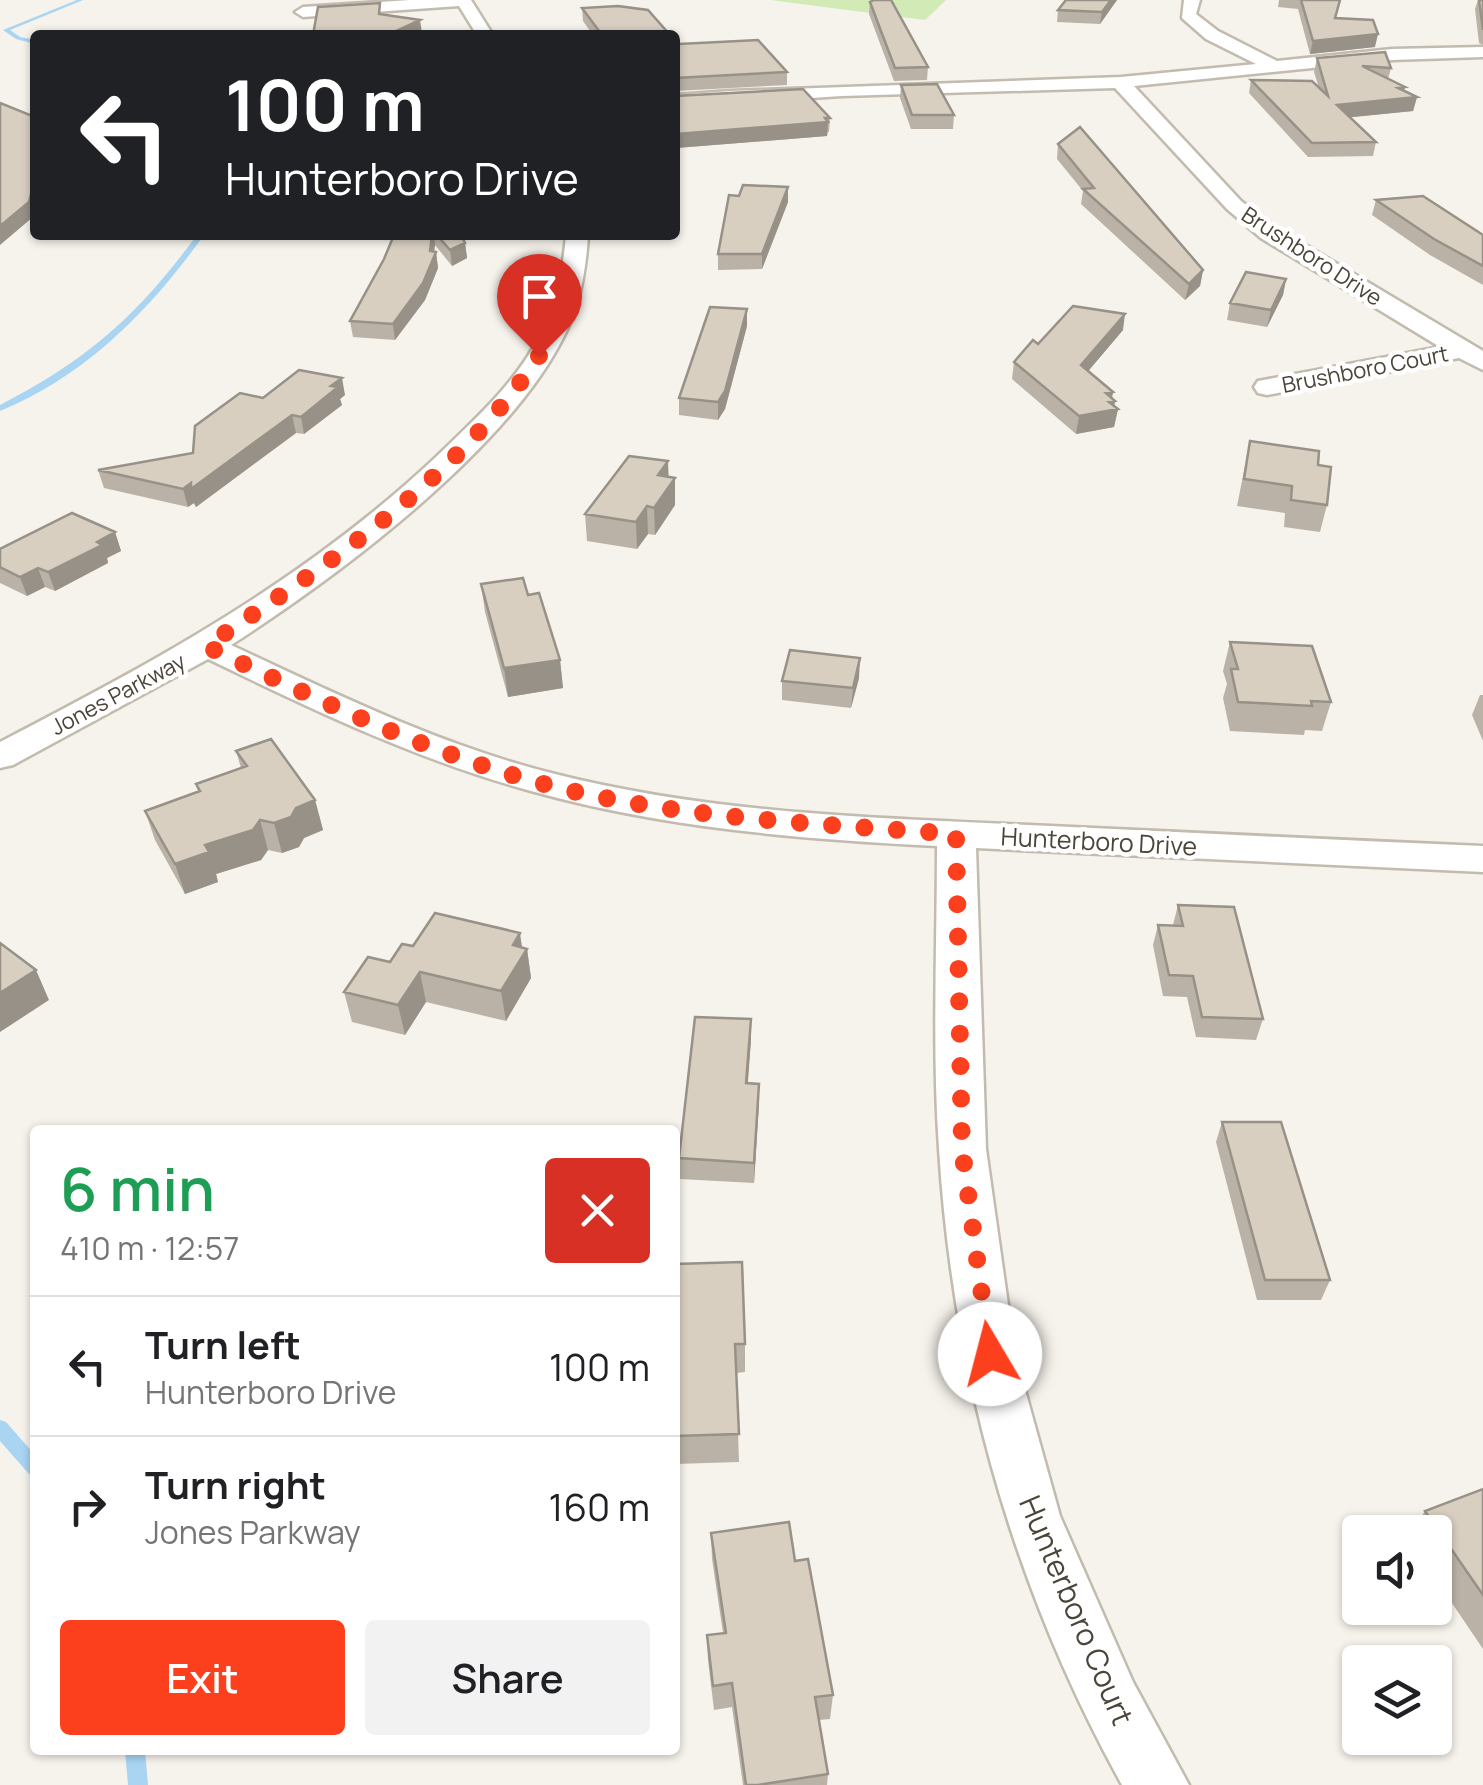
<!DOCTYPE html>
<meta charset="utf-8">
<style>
body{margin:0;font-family:Manrope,sans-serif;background:#f2f2f2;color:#202124;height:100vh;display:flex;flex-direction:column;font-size:38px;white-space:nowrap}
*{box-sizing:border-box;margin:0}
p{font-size:32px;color:#757577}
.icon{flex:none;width:55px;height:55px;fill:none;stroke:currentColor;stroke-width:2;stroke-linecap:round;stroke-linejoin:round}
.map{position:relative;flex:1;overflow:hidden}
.drawer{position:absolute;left:30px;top:1125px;width:650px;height:630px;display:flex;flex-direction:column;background:#fff;border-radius:10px;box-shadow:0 2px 8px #0004}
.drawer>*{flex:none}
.banner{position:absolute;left:30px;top:30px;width:650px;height:210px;border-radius:10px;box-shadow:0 2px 8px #0004;background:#202124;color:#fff;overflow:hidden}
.controls{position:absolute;left:1342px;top:1515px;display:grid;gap:20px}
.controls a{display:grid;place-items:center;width:110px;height:110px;border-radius:10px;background:#fff;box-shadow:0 2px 8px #0004;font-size:50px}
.pin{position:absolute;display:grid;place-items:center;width:85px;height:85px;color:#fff;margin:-102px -42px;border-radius:50% 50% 50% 0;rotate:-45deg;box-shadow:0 0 10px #0007}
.pin .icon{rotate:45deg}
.me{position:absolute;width:110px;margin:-55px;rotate:352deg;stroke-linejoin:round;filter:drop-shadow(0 0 8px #0008)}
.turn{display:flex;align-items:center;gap:35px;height:210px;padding:0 30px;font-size:45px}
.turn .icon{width:130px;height:130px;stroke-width:2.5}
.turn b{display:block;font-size:70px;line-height:85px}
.round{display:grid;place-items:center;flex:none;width:105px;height:105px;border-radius:10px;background:#f2f2f2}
.head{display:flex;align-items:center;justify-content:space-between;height:170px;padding:0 30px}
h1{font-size:60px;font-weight:600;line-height:75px;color:#1e9e55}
.cta{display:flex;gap:20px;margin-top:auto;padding:20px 30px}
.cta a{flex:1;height:115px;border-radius:10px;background:#fc3f1d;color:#fff;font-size:40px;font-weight:600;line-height:115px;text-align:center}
.cta a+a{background:#f2f2f2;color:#202124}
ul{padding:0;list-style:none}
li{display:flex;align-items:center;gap:30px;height:140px;padding:0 30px;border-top:2px solid #e0e0e0}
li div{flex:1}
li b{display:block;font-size:38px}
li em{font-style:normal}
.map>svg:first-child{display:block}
.green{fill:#d2eab5}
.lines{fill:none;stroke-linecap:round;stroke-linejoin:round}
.stream{fill:#a9d4f2;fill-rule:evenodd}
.minor-casing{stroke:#c2bbae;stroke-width:5}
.minor{fill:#fff;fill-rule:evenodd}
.wall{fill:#bab2a6}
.shaded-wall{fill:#979187}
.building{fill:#d8cfc1;stroke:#979187;stroke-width:2.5}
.route{stroke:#fc3f1d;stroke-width:18;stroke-dasharray:0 32.4}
.labels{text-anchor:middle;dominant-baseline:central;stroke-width:9;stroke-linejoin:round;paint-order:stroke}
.far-street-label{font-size:22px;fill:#4b4439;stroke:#fff}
.street-label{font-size:25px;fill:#4b4439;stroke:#fff}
.near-street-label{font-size:30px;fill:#4b4439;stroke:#fff}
</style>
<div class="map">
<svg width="1483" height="1785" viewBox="0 0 1483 1785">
<rect width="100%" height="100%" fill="#f6f3ec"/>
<!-- green -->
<path class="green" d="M770,0H946L925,20Z"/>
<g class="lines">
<!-- stream -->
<path class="stream" d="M77,0H83L10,30L20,37L35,40V44L16,39L3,30Z
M197,235H204C151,309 86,376 0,411V405C89,359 138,315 197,235Z
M0,1420L6,1422L35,1455V1476L29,1474L0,1441Z
M125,1750H145L148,1785H128Z"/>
<defs>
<path id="minor" d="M410,0H471L493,35H477L459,6L303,17L295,12L303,7Z
M1184,0H1200L1196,14L1218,31L1277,61L1392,49L1483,47V57L1392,60L1134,86L1241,201L1277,228L1483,351V370L1459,358L1267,395L1258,393L1254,387L1258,381L1440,347L1261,238L1227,209L1115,88L842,96L675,107V95L731,91L1121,77L1256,64L1206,39L1182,18Z
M566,235H588C586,270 580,306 563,338C506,451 337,577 231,645C336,694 442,746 555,774C709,813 870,818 1029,825C1180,832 1331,840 1483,846V872L976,848L986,1149L1015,1354L1060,1516L1133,1682L1189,1785H1122C1013,1588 953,1374 939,1149C932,1049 937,946 937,846C800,839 663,828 531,791C418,760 313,710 208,659L13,765L0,768V742C158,660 304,581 436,457C473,421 515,384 539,337C556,305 563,270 566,235Z"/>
</defs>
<!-- minor casing -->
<use href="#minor" class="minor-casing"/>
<!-- minor -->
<use href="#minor" class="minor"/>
</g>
<!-- wall -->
<path class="wall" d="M1066,0H1117L1100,24L1057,22L1058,10Z
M1279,0H1340L1336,18L1375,47L1310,54L1298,9L1278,7Z
M1478,0H1483V45L1479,43L1475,9Z
M870,2L928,67L927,80L894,81L869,14Z
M582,8L670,35H593L583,21Z
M675,40L679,44L787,72V85L675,91Z
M1317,58L1391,68L1388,79L1404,91L1417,97L1413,111L1350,117L1376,142L1373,156L1308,157L1249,93L1251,80L1319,88L1314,72Z
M901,85L954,115L953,129H911L900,98Z
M675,96L830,118L829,132H828L827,136L676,148L675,147Z
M1058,144L1203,270L1200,286L1185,300L1081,204L1083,191L1057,159Z
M788,187V202L762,269L718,270V254L739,196Z
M1376,200L1483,235V285L1430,255L1372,215Z
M394,235H461L465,243L467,258L452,266L435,245L434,252H436L438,268L425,300L395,340L353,337L350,321L384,259Z
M1286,279L1283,295L1267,327L1227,320L1230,303Z
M747,309V326L725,409L718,420L679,415V398Z
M1123,330L1088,371L1113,392L1112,398L1114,407L1118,409L1114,427L1076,434L1012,379L1014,362L1038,344Z
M345,395L340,399L342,405L304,434L296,433L196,507L194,503L188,507L104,488L98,470L193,453L263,398Z
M1250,441L1318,465L1327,505L1320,532L1284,527L1285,513L1237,506Z
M668,461V477L675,478V505L655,535L648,534L637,549L587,541L585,514Z
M115,532L121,551L107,558L108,563L55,591L45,587L27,596L0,583V549Z
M481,584L560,660L563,688L508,697L485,612Z
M1230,642L1331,702L1322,731L1305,730L1304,735L1230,731L1223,698L1227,684L1223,671Z
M859,678L851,708L782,700V681Z
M1480,695H1483V741L1472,715Z
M236,751L315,800L323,830L304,838L299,847L282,853L268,850L261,860L216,874L218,882L185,894L155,840L145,811L198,792L196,784L241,768Z
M1178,905L1263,1019L1256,1040L1196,1037L1187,997L1163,996L1153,945L1158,925H1173Z
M413,946L527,949L531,978L506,1021L426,1002L405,1035L352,1022L344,992Z
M751,1039L748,1083L759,1084L754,1183L680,1179L679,1158Z
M1222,1122L1330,1280L1321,1300H1257L1216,1142Z
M675,1264L745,1344V1372L736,1373L739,1462L675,1464Z
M1483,1489V1649L1435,1578V1532H1411L1425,1511Z
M711,1533L795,1561L833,1695L830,1719L819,1720L828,1774L827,1785H743L732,1707L714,1710L708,1660L707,1635L723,1633L712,1559Z"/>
<!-- shaded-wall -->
<path class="shaded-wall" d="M1111,0H1117L1100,24L1102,12Z
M420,20L422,33L417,35H388Z
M1378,34L1375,47L1310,54L1313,41Z
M1405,87L1402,98L1417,97L1413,111L1334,119L1337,105Z
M828,122L827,136L676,148V134Z
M35,179V210L33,217L0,245V226Z
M788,187V202L762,269V254Z
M432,235H434L435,245L433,259L436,252L438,268L425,300L395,340L393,324L430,251Z
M465,243L467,258L452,266L450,250Z
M1203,270L1200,286L1185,300L1189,284Z
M1286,279L1283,295L1267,327L1271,310Z
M747,309V326L725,409L718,420V402Z
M1125,314L1123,330L1079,382L1081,365Z
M342,378L345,395L340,399L342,405L304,434L301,417L331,386Z
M1113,392L1111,401H1115L1114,410L1118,409L1114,427L1076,434L1079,416L1106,393Z
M292,415L296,433L196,507L194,503L188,507L183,489Z
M668,461L669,486L675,478V505L655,535L654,508L658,475Z
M647,506L648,534L637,549L636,522Z
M115,532L121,551L107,558L108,563L55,591L48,572L97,542Z
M38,568L45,587L27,596L20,577Z
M860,658L859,678L851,708L853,688Z
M560,660L563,688L508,697L504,668Z
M315,800L323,830L304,838L299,847L282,853L274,823L296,808Z
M260,820L268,850L261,860L216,874L218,882L185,894L175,864L205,845Z
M520,933L523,954L527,949L531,978L506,1021L501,991L513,945Z
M36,970L49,1000L0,1032V993Z
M420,972L426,1002L405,1035L398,1005Z
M751,1019V1039L746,1103V1083Z
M759,1084V1104L754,1183V1163Z"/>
<!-- building -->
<path class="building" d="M874,0H891L928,67L895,68L870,2Z
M1066,0H1111L1102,12L1058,10Z
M1301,0H1340L1335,18L1373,20L1378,34L1313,41Z
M1479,0H1483V30Z
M380,3L379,14L420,20L388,35H313L318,7Z
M618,6L648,10L670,35H602L582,8Z
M675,40L679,44L758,40L787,72L675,78Z
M1385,52L1391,68L1362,66L1405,87L1398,88L1417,97L1337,105L1376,142L1312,143L1251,80L1312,81L1328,96L1317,58Z
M937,84L954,115H912L901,85Z
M803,89L830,118H825L828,122L676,134L675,133V96Z
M0,103L35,117V179L29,202L0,226Z
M1080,127L1203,270L1189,284L1083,189L1094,188L1058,144Z
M743,185L788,187L762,254H718L729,195L739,196Z
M1423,196L1483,235V266L1434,239L1376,200Z
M394,235H432L430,251L436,252L423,283L393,324L350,321L384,259Z
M437,235H461L465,243L450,250Z
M1246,272L1286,279L1271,310L1230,303Z
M1073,306L1125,314L1081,365L1113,392L1106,393L1115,401L1109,402L1118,409L1079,416L1014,362L1033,340L1038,344Z
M710,307L747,309L725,391L718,402L679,398Z
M299,370L342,378L331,386L338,387L301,417L292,415L191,489V483L183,489L98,470L193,453L195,426L240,393L263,398Z
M1250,441L1319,451L1318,465L1331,467L1327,505L1291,500L1292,486L1244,479Z
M629,456L668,461L658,475L675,478L654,508L647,506L636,522L585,514Z
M72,513L115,532L97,542L102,545L48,572L38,568L20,577L0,567V549Z
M523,578L528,595L539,593L560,660L504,668L481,584Z
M1230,642L1312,646L1331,702L1311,701L1312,706L1238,702L1231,669H1238Z
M790,650L860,658L853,688L782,681Z
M271,739L315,800L296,808L291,817L274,823L260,820L253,830L205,845L209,852L175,864L145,811L200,791L196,784L247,766L236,751Z
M1178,905L1234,907L1263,1019L1202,1017L1193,976L1169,975L1158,925L1183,926Z
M435,913L520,933L513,945L527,949L501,991L420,972L398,1005L344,992L368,957L390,962L402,944L413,946Z
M0,943L36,970L0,993Z
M695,1017L751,1019L746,1083L759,1084L754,1163L679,1158Z
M1222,1122H1281L1330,1280H1265Z
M742,1262L745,1344H735L739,1434L675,1436V1264Z
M1483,1489V1595L1425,1511Z
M789,1522L795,1561L808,1559L833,1695L815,1697L828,1774L758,1785H746L732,1683L713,1686L707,1635L726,1633L711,1533Z"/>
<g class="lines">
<!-- route -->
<path class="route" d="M539,356C456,480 328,564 206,646C331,706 458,768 595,796C714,820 836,825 956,834L962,1149L990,1354"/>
</g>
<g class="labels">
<!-- far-street labels -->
<g class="far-street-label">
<text transform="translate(1312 256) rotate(33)">Brushboro Drive</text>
<text transform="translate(1365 369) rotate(-11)">Brushboro Court</text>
<text transform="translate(118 694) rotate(-28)">Jones Parkway</text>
</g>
<!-- street labels -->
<g class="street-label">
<text transform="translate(1099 841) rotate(3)">Hunterboro Drive</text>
</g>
<!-- near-street labels -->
<g class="near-street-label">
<text transform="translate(1077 1610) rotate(67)">Hunterboro Court</text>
</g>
</g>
</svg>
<div class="controls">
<a><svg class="icon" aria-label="sound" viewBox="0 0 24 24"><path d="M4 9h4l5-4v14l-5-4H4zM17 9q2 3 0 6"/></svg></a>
<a><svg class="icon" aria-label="layers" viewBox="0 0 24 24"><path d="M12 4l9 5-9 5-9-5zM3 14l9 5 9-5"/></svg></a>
</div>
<div class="pin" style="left:539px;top:356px;background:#d93025"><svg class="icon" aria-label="arrive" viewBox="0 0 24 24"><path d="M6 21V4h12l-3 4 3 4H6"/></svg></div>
<svg class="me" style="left:990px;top:1354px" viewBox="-20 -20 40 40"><circle r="19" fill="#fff"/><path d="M0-13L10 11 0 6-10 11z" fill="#fc3f1d"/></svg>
<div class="banner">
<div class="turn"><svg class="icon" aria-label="left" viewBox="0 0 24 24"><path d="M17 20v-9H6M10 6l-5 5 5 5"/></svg><div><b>100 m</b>Hunterboro Drive</div></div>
</div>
<section class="drawer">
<div class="head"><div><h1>6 min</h1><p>410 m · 12:57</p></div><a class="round" style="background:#d93025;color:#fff"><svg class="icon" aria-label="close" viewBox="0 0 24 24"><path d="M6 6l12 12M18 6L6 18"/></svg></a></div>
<ul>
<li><svg class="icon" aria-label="left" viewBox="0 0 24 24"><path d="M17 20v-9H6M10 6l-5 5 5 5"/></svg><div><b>Turn left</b><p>Hunterboro Drive</p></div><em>100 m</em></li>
<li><svg class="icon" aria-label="right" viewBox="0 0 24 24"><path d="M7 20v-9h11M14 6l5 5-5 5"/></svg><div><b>Turn right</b><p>Jones Parkway</p></div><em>160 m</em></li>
</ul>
<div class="cta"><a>Exit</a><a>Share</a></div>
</section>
</div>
